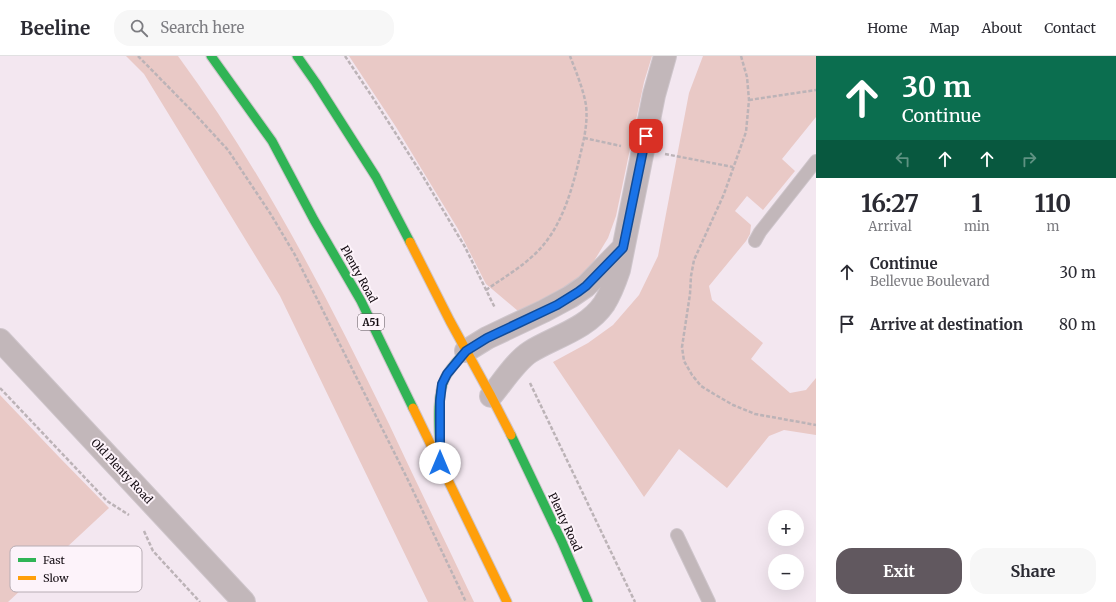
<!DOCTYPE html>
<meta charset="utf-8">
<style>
body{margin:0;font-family:Merriweather,serif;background:#f7f7f7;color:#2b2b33;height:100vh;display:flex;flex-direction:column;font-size:15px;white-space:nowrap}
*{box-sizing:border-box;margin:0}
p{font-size:13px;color:#7c7c81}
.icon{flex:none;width:22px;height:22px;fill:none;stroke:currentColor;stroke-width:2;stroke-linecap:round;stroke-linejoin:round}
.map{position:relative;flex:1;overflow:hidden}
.panel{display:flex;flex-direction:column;background:#fff;width:300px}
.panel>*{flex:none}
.top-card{background:#0b6e4f;color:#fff;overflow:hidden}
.controls{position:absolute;left:768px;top:454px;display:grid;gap:8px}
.controls a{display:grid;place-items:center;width:36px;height:36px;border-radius:50%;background:#fff;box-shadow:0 4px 16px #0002;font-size:20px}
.pin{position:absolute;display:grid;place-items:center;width:34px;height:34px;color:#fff;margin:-17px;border-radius:8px;box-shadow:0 2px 6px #0006}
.me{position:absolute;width:44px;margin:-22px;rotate:0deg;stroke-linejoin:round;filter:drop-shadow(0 0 3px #0008)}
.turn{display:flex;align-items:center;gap:14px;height:84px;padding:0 20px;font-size:18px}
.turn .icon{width:52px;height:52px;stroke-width:2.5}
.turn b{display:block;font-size:28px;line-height:34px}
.lanes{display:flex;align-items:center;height:38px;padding:0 20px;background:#0003;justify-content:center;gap:20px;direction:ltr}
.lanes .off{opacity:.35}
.eta{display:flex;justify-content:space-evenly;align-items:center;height:68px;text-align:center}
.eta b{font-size:24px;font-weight:700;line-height:28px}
.action{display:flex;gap:8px;margin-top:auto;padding:8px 20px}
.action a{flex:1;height:46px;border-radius:16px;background:#61585f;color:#fff;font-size:16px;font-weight:700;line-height:46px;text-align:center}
.action a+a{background:#f7f7f7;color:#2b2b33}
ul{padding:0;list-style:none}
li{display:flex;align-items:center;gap:12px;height:52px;padding:0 20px}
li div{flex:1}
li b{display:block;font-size:15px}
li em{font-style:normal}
header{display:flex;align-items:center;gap:24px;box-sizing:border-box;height:56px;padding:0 20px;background:#fff;border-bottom:1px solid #e1e1e2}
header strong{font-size:19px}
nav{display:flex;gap:22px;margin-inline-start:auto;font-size:14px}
.search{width:280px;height:36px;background:#f7f7f7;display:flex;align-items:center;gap:10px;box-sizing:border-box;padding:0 14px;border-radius:16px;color:#7c7c81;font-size:15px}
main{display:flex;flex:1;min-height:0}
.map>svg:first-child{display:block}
.green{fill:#e9c9c6}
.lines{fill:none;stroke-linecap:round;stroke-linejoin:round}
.lane-casing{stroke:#cec5cb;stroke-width:14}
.street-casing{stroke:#cec5cb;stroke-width:24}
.fast-casing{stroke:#cec5cb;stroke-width:11}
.slow-casing{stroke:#cec5cb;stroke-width:11}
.path{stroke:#bcb3b7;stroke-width:2.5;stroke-dasharray:4 2;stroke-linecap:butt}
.lane{stroke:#c2b7ba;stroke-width:12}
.street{stroke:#c2b7ba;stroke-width:22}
.fast{stroke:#30b455;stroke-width:9}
.slow{stroke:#ff9f0a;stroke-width:9}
.route-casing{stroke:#114b97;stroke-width:10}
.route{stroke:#1a73e8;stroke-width:7}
.labels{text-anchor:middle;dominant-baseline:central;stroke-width:4;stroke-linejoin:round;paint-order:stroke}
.shield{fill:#fdf3fa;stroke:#595157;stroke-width:1}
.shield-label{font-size:10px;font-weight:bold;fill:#130b11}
.street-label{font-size:11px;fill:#130b11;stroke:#fdf3fa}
.key{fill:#fdf3fa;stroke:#b7adb4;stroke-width:1}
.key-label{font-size:11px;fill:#130b11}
</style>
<header>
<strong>Beeline</strong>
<div class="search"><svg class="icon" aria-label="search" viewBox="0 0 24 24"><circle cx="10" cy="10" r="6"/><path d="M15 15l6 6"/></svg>Search here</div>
<nav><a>Home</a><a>Map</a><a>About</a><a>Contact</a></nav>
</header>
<main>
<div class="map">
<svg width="816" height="546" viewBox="0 0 816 546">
<rect width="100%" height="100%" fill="#f3e7f0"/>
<!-- green -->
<path class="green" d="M126,0H178C262,114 327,241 389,368C417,428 446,487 474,546H428L280,240L144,18Z
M349,0H652L644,26L616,160L608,182L594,205L576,225L549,243L518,255L486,228L458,173L396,71Z
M703,0H816V61L782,103L795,115L763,154L747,140L735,155L751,169L750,178L746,185L709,230L712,244L763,287L751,303L790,337L806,334L816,322V379L784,374L769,380L727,432L679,393L644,441L553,306L588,287L613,269L639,239L658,200L689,37Z
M0,339L60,402L109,452L8,546H0Z"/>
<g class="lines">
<defs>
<path id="lane" d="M755,185L760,176L816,105
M677,479L709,546"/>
<path id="street" d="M0,284L244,546
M466,295L487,282L544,255L570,241L586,230L623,192
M491,340C502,327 516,305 530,296C554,281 587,273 604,248C611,237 615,226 619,214L654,39L665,0"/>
<path id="fast" d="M211,0L272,85L314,164L361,245L413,352
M297,0L316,27L376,121L410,186
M511,379L562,486L588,546
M440,402C440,378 435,344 445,322C450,312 459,303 466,295"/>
<path id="slow" d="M410,186L450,265L491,340L511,379
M413,352L507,546"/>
</defs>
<!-- lane casing -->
<use href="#lane" class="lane-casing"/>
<!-- street casing -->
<use href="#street" class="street-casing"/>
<!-- fast casing -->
<use href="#fast" class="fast-casing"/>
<!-- slow casing -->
<use href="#slow" class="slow-casing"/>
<!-- path -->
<path class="path" d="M138,0L193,56L228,94L270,157L295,199L407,422L466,546
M345,0L373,42L421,117L465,191L495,252
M741,0L747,21L749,44L746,76L724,138L694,204L691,220L690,238L682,291L684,305L692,319L701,330L714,338L733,349L755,358L816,369
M749,44L816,34
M584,82L621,90
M665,98L733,111
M486,234C503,222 522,211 537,196C562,171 572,134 580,100C584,83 588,67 586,49C583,32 576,16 570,0
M530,327L635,546
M0,332L107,445L129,459
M144,475L153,495L200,546"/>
<!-- lane -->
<use href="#lane" class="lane"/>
<!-- street -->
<use href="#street" class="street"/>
<!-- fast -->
<use href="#fast" class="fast"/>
<!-- slow -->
<use href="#slow" class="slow"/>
</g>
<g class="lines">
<defs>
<path id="route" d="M440,407V345L442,328L447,318L466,295L487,282L557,249L578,236L586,230L623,192L646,80"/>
</defs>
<!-- route casing -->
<use href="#route" class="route-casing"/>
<!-- route -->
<use href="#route" class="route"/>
</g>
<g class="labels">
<!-- shield labels -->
<rect class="shield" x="358" y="258" width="26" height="16" rx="3"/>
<g class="shield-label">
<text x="371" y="266">A51</text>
</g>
<!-- street labels -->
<g class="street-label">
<text transform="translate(359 218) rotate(61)">Plenty Road</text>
<text transform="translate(122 415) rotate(47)">Old Plenty Road</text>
<text transform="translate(565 466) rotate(65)">Plenty Road</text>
</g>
</g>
<!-- legend -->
<rect x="10" y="490" width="132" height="46" rx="6" class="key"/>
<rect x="18" y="502" width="18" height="4" fill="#30b455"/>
<rect x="18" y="520" width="18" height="4" fill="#ff9f0a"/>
<g class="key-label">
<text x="43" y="508">Fast</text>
<text x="43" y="526">Slow</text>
</g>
</svg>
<div class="controls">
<a>+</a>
<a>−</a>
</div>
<div class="pin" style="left:646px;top:80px;background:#d93025"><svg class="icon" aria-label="arrive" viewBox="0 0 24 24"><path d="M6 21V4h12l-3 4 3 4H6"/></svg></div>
<svg class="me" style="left:440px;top:407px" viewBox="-20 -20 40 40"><circle r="19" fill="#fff"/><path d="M0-13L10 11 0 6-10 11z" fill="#1a73e8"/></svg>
</div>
<section class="panel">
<div class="top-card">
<div class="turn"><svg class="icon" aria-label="ahead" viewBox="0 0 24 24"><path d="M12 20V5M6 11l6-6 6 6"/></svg><div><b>30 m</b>Continue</div></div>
<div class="lanes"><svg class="icon off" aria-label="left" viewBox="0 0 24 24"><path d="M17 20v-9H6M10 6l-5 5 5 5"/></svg><svg class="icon" aria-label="ahead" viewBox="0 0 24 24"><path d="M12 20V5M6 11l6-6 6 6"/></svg><svg class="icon" aria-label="ahead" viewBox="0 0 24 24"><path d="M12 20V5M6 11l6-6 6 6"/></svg><svg class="icon off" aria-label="right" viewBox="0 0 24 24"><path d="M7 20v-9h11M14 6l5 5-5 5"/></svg></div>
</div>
<div class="eta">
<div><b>16:27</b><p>Arrival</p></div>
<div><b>1</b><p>min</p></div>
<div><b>110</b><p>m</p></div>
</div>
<ul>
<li><svg class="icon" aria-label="ahead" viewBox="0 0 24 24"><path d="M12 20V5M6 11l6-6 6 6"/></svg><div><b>Continue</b><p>Bellevue Boulevard</p></div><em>30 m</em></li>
<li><svg class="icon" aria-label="arrive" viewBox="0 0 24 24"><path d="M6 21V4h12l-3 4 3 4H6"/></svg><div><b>Arrive at destination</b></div><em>80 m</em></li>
</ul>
<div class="action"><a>Exit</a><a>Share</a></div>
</section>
</main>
